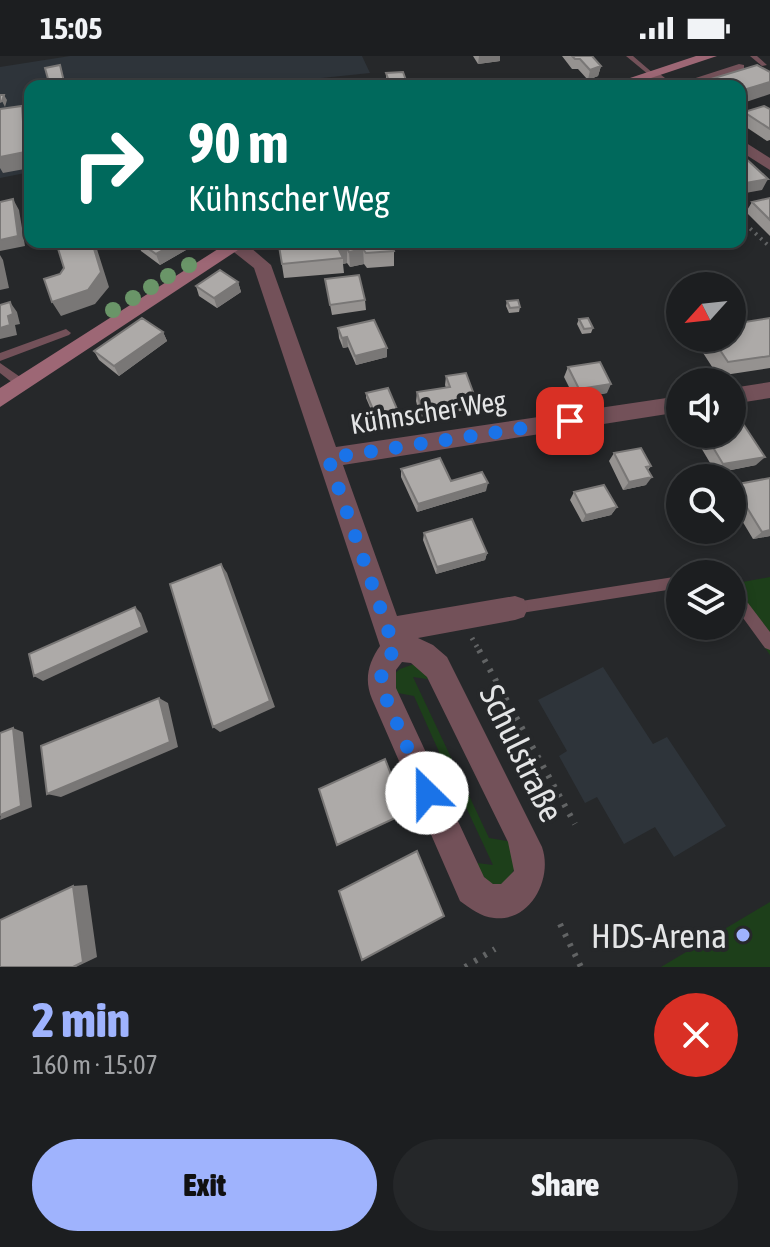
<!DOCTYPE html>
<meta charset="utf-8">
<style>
body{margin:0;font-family:"Asap Condensed",sans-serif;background:#252729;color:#f1f3f6;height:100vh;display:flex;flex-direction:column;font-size:30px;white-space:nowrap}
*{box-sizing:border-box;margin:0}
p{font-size:26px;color:#a0a2a5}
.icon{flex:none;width:44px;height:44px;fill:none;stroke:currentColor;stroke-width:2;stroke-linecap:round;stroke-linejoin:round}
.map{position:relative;height:911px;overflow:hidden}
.sheet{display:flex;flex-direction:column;background:#1c1e20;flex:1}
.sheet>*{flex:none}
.top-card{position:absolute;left:24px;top:24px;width:722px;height:168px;border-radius:16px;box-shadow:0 4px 12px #0003,0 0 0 2px #3a3c3e;background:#00695c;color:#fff;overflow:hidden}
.needle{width:52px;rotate:243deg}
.tools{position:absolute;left:666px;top:216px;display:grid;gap:16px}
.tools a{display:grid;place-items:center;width:80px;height:80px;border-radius:50%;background:#1c1e20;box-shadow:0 4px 12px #0003,0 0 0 2px #3a3c3e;font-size:40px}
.pin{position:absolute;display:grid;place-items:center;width:68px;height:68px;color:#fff;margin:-34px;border-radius:16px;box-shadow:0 4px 12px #0006}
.me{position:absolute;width:88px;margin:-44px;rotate:337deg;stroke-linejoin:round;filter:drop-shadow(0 0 6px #0008)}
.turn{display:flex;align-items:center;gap:28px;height:168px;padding:0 32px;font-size:36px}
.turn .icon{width:104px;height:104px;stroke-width:2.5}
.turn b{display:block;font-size:56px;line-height:68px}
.round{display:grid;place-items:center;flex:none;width:84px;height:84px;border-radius:42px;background:#252729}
.head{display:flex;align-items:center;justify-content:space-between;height:136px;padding:0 32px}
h1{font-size:48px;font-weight:800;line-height:60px;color:#9fb3fd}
.action{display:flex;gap:16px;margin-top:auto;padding:16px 32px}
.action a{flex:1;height:92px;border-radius:48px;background:#9fb3fd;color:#111;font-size:32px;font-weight:800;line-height:92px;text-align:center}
.action a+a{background:#252729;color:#f1f3f6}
.status{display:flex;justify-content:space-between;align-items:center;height:56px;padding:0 40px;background:#1c1e20;direction:ltr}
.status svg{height:22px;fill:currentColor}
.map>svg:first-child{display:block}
.built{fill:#2e343a}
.green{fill:#1d3f1a}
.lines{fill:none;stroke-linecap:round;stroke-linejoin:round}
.path-far2{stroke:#626465;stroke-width:4;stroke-dasharray:2 5;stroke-linecap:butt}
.path-far1{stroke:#626465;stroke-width:5;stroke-dasharray:2 6;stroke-linecap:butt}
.path{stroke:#626465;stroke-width:6;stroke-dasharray:3 8;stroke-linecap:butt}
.lane{fill:#735159;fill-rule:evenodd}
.street{fill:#735159;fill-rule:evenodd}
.secondary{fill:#9d6775;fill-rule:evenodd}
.tree{fill:#6a9568}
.wall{fill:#959290}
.shaded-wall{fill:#797776}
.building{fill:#adaaa8;stroke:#797776;stroke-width:2}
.route{stroke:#1a73e8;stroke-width:14;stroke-dasharray:0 25.2}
.poi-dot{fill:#9fb3fd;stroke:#26282a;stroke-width:3}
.labels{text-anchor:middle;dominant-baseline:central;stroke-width:8;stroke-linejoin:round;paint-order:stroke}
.street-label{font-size:28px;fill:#e4e5e6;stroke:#26282a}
.near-street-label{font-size:34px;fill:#e4e5e6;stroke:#26282a}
.near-poi-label{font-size:34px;fill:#e4e5e6;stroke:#26282a;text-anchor:end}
</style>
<div class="status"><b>15:05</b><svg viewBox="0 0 49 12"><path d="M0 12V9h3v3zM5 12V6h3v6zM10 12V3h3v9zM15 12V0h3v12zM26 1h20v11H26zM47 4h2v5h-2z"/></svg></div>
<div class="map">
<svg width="770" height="911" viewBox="0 0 770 911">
<rect width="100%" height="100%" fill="#26282a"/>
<!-- built -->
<path class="built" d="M70,0H362L370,17L245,30H30V116L0,122V11Z
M603,611L653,688L667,681L726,770L674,801L655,771L624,788L597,741L585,747L559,700L567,695L538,644Z"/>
<!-- green -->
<path class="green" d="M770,521V599L732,544V528Z
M414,608L434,624L413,621L489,782L513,786C518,805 518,815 502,828H487L469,806L493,809L452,721L428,716L418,695L440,698L414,640L393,636L392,620L400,613Z
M770,846V911H661Z"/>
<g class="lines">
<!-- path-far2 -->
<path class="path-far2" d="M740,163L770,191"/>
<!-- path-far1 -->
<path class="path-far1" d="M472,582L480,596"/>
<!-- path -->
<path class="path" d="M479,594L575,768
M560,868L581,911
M465,911L495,893"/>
<!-- lane -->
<path class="lane" d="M626,0H633L654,18L649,19Z
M750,0H757L767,9L762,10Z
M66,273L71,277L69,279L0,305V297Z
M0,307L26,325L27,328L26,331H18L0,317Z
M680,520V532L515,558L510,556L508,552L510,548L515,546Z
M732,537L748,547L770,576V594L765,592L738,555L732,551Z"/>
<!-- street -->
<path class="street" d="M739,8L744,9V15C714,24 670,44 644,18L656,15L674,29Z
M740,83L770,102V114L740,95Z
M229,186H244L271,209L336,391L680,340V356L343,409L397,560L515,540L524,543L528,552L524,561L515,564L418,582L433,589L447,601L542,791C553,822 531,866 494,862C481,861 470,852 460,845L372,643C364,624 368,607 380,590L254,212L230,193ZM402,606L411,607L427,621L508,786L514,815L501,828H493L484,821L396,632V614Z
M770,326V342L732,348V332Z"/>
<!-- secondary -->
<path class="secondary" d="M696,0H717L627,30H606Z
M229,186H250L0,351V332Z"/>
</g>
<!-- trees -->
<g class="tree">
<circle cx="189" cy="209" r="8"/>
<circle cx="168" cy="220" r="8"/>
<circle cx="151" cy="231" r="8"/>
<circle cx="133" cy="242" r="8"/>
<circle cx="113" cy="254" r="8"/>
</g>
<!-- wall -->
<path class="wall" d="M473,0H500V5L478,8Z
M562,0H592L601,10L598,20L588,24L578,13H572Z
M386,17L407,27V30H389L386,23Z
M770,53V84L767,85L740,67V63L744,56Z
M770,142V180L746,156L752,146Z
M138,186H183L186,194L160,209L141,195Z
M279,190L394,195V210L367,212L364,208L350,211L347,207L343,208L344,217L284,222Z
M325,223L365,244L366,254L332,259Z
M238,226L241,236L217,252L199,240L196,230Z
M507,245L520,251L519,256L509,257L506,250Z
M770,262V312L718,320L696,286L698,282H732Z
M579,263L593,272L591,277L582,278L577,268Z
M338,272L387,292V301L356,309L348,291L343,292L339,282Z
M163,276L167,285L119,320L99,304L94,295Z
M568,311L607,337L575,343L564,321Z
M446,320L476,344L474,353L420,361L416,345L417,336L446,332L445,329Z
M366,337L397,353V357L375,363L366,342Z
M693,378H732L756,409L716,417Z
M614,397L651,410L648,414L646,429L623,434L609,405Z
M401,413L451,425L486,435L417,456L401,421Z
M733,429L770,480L753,483L732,448V430Z
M574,436L617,451L611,459L582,466L570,444Z
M424,477L487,497L485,504L436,518L423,484Z"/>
<!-- shaded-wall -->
<path class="shaded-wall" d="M479,0H500V5L478,8Z
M601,10L598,20L588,24L590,14Z
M770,26V38L740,48V35Z
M4,39L7,44L5,51L2,45Z
M22,50L30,65V112L3,117L0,112V101Z
M768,123L762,134L740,138V128Z
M13,143L19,154L25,190L0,195V184Z
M92,186H94L96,190L109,231L95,248L61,260L52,246Z
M178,186H183L186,194L160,209L156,198Z
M357,186H380L363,193L364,208L350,211L349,196Z
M347,192V207L343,208V202L339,194Z
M0,199L3,204L9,232L0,234Z
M238,226L241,236L217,252L214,242Z
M10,246L17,256L20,268L15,269L17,279L0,283V272L8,260Z
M163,276L167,285L119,320L114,310Z
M347,281L348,291L343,292L342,282Z
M387,292V301L356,309L355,300Z
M611,328L607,337L575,343L579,333Z
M397,353V357L375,363V358Z
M765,401L756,409L716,417L723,408Z
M652,421L646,429L623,434L629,426Z
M488,427L486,435L417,456L418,448Z
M617,451L611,459L582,466L586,459Z
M770,474V480L753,483L762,476Z
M487,497L485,504L436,518L437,511Z
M221,508L227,517L275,651L220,676L213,671Z
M135,551L141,557L148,576L43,625L34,620Z
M159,642L168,647L178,691L61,741L47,738Z
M13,672L23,676L32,751L0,764Z
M87,829L97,901L76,911H73V830Z"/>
<!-- building -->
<path class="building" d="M572,0H592L601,10L590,14L580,3H575Z
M60,9L65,30H50L45,12Z
M757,9L770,16V26L740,35V30H708L701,26Z
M403,16L407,27L390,28L386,17Z
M650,25L657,30H636Z
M495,26L500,30H481Z
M0,39H4L2,45L0,46Z
M22,50L25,96L0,101V53Z
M764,50L770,53V73L744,56Z
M740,99H742L768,123L740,128Z
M770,142V164L752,146Z
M13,143L18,180L0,184V146Z
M56,186H92L101,216L88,234L52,246L44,223L60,218L64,212Z
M139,186H178L156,198Z
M308,186H358L359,187L367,186H391L394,195L366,197L363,193L349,196L347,192L339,194L343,202L282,208L279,190Z
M220,214L238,226L214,242L196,230Z
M359,219L365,244L330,249L325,223Z
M518,244L520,251L510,252L507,245Z
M10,246L13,258L8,260L10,269L0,272V249Z
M142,262L163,276L114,310L94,295Z
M588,262L593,272L584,273L579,263Z
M770,262V300L728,306L712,282H732V268Z
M374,264L387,292L355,300L347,281L342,282L338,272Z
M600,306L611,328L579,333L568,311Z
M466,317L476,344L421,352L417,336L450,331L446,320Z
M388,332L397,353L375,358L366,337Z
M732,351L765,401L723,408L705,378H732Z
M641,392L651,410L646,411L652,421L629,426L614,397Z
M440,402L451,425L482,416L488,427L418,448L401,413Z
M770,422V474L762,476L733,429Z
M604,429L617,451L586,459L574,436Z
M472,463L487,497L437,511L424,477Z
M221,508L270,645L213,671L170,528Z
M135,551L142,571L34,620L29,598Z
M159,642L170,686L47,738L41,690Z
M13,672L21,750L0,759V677Z
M385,703L406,757L337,789L319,733Z
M417,795L444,860L362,904L339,835Z
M73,830L83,906L73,911H0V864Z"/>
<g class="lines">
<!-- route -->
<path class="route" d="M427,737L382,633C380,615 382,607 395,594L328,402L570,365"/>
</g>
<!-- markers -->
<circle class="poi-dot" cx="743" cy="879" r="8"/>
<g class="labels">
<!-- street labels -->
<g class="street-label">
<text transform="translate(428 356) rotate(-9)">Kühnscher Weg</text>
</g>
<!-- near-street labels -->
<g class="near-street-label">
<text transform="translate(522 697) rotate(64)">Schulstraße</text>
</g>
<!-- near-poi labels -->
<g class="near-poi-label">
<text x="727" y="879">HDS-Arena</text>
</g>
</g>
</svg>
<div class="tools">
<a><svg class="needle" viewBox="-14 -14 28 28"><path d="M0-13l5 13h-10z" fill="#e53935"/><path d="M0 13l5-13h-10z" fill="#a0a2a5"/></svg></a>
<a><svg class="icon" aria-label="sound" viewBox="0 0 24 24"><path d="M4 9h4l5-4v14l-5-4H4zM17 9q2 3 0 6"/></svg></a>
<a><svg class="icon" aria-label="search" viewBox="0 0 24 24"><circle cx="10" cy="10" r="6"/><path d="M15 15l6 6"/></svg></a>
<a><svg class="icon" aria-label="layers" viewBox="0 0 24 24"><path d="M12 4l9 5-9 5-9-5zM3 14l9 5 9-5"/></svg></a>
</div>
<div class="pin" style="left:570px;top:365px;background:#d93025"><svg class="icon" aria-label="arrive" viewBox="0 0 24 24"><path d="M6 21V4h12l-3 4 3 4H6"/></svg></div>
<svg class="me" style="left:427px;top:737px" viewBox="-20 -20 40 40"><circle r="19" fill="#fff"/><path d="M0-13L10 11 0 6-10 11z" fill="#1a73e8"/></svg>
<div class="top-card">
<div class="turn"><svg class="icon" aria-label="right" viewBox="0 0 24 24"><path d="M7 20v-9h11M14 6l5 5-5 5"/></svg><div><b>90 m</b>Kühnscher Weg</div></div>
</div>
</div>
<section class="sheet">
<div class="head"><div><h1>2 min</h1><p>160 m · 15:07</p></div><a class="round" style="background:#d93025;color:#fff"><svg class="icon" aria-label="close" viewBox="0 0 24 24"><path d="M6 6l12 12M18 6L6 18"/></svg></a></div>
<div class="action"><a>Exit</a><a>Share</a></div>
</section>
